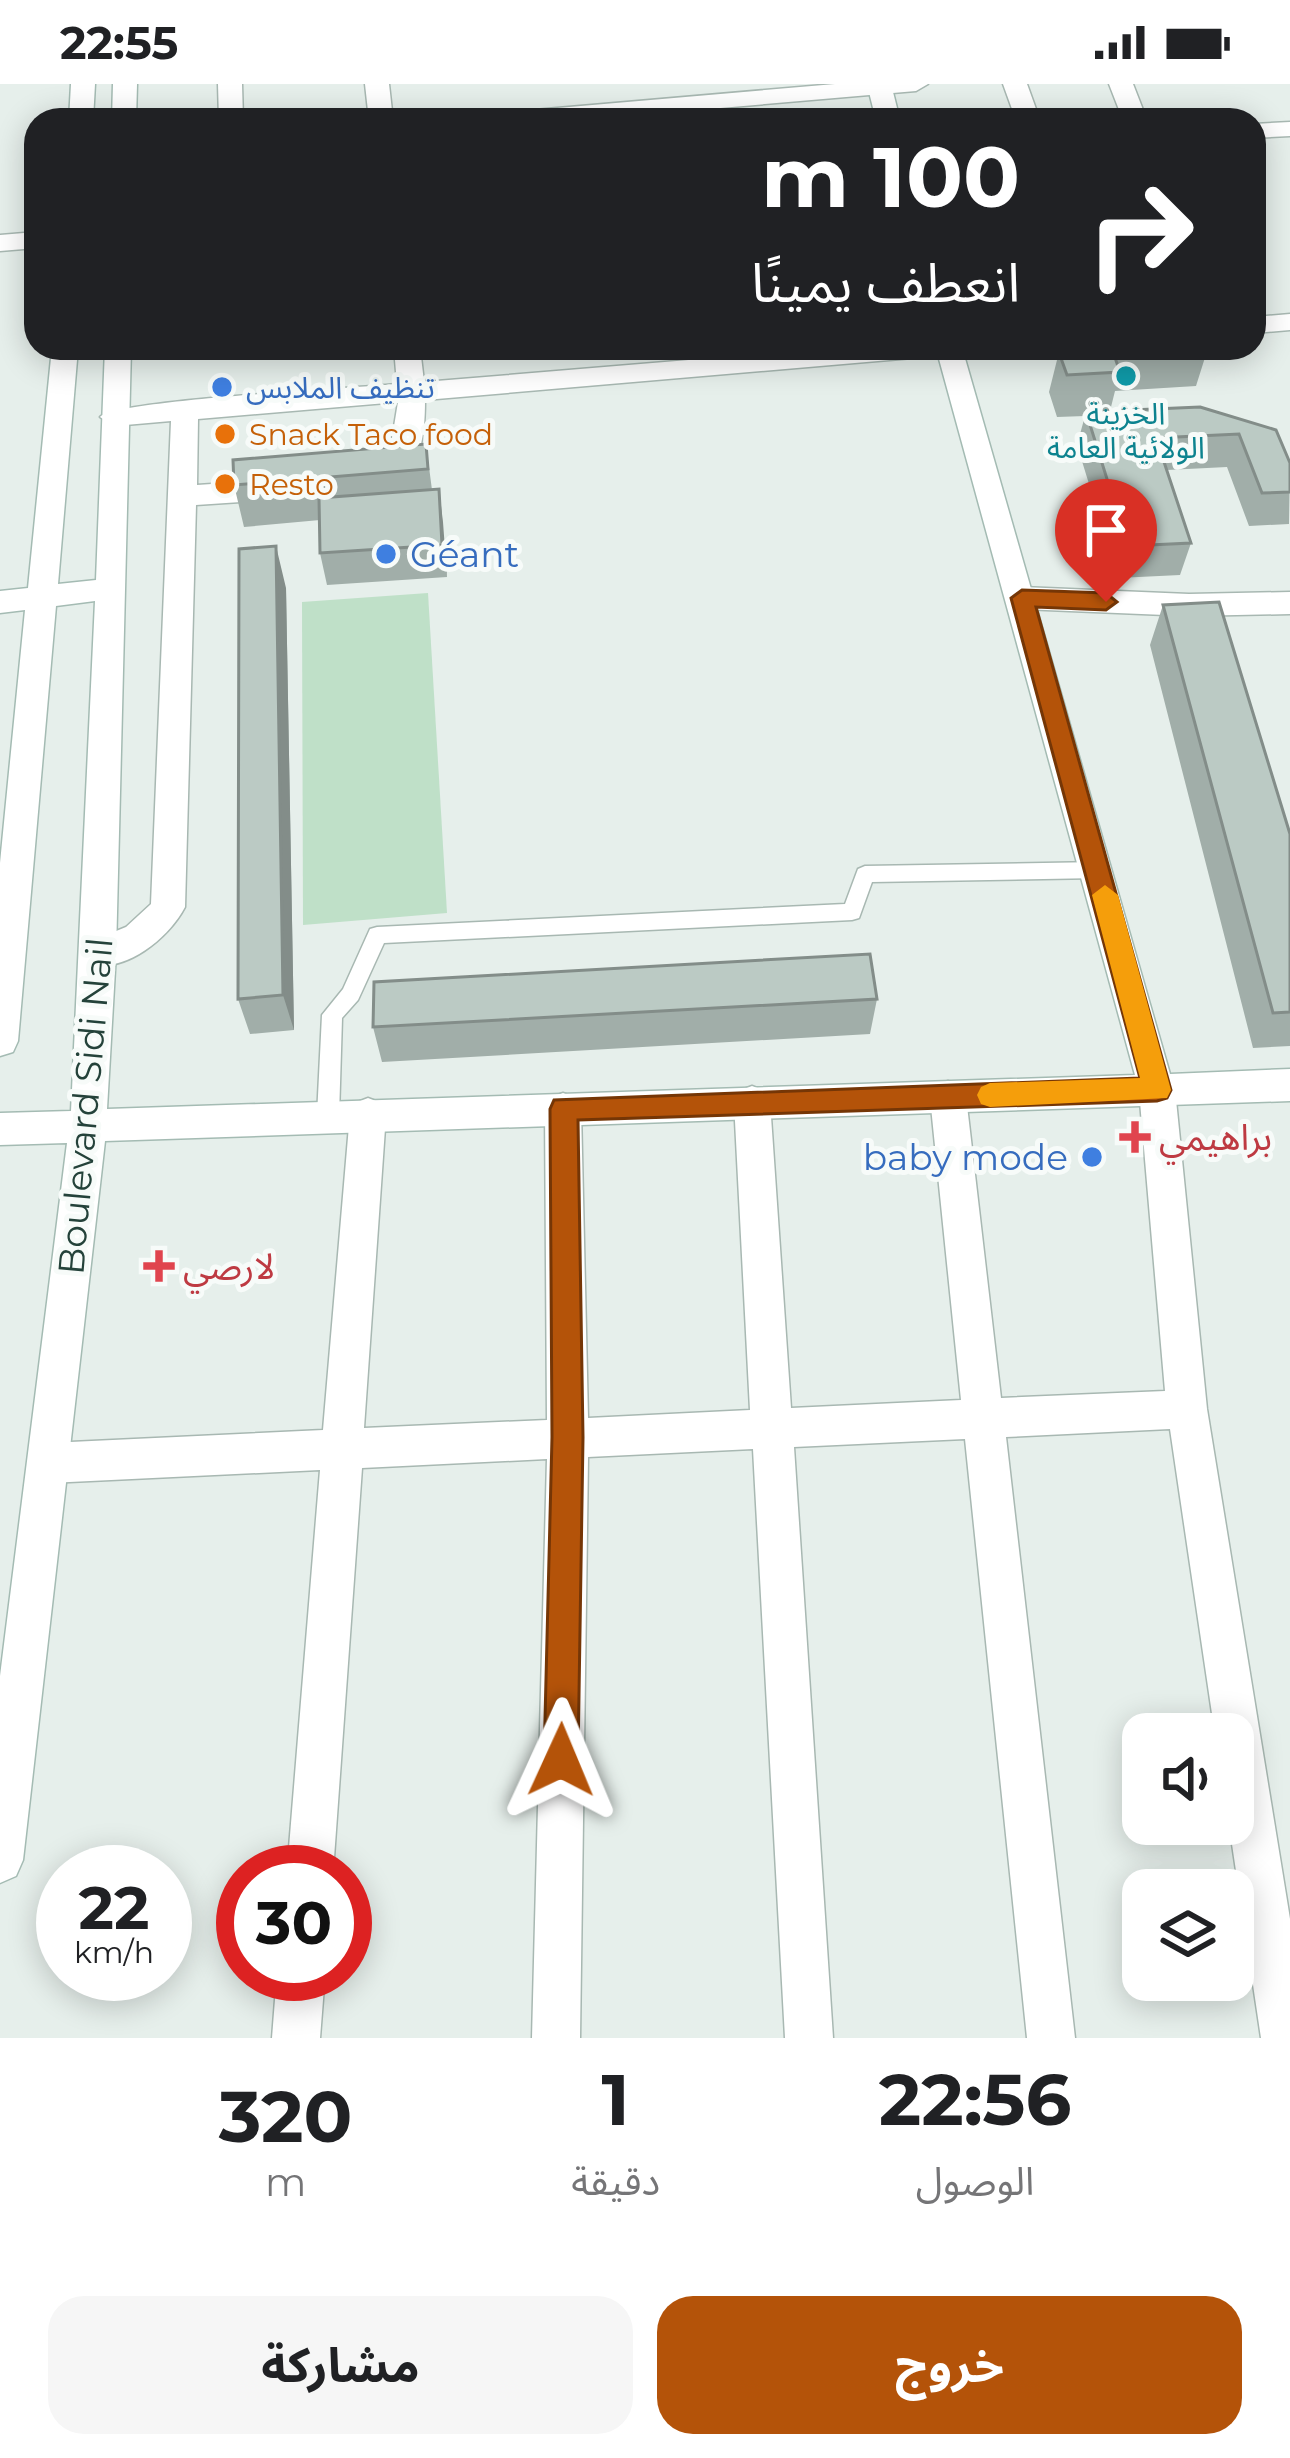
<!DOCTYPE html>
<html lang="ar">
<meta charset="utf-8">
<style>
body{margin:0;font-family:Montserrat,"Noto Sans Arabic",sans-serif;background:#f6f6f6;color:#202124;direction:rtl;height:100vh;display:flex;flex-direction:column;font-size:45px;white-space:nowrap}
*{box-sizing:border-box;margin:0}
p{font-size:39px;color:#757577}
.icon{flex:none;width:66px;height:66px;fill:none;stroke:currentColor;stroke-width:2;stroke-linecap:round;stroke-linejoin:round}
.map{position:relative;height:1954px;overflow:hidden;direction:ltr}
.side{display:flex;flex-direction:column;background:#fff;flex:1}
.side>*{flex:none}
.guide{position:absolute;left:24px;top:24px;width:1242px;height:252px;border-radius:36px;box-shadow:0 6px 30px #0003;direction:rtl;background:#202124;color:#fff;overflow:hidden}
.tools{position:absolute;left:1122px;top:1629px;display:grid;gap:24px}
.tools a{display:grid;place-items:center;width:132px;height:132px;border-radius:24px;background:#fff;box-shadow:0 6px 30px #0003;font-size:60px}
.speed{position:absolute;left:36px;top:1761px;display:flex;gap:24px;font-size:60px;font-weight:700;text-align:center}
.speed>*{display:grid;place-content:center;width:156px;height:156px;border-radius:50%;background:#fff;box-shadow:0 6px 30px #0003;line-height:1}
.speed small{font-size:30px;font-weight:400}
.speed .limit{border:18px solid #d22;background:#fff;color:#111}
.pin{position:absolute;display:grid;place-items:center;width:102px;height:102px;color:#fff;margin:-123px -51px;border-radius:50% 50% 50% 0;rotate:-45deg;box-shadow:0 0 12px #0007}
.pin .icon{rotate:45deg}
.me{position:absolute;width:132px;margin:-66px;rotate:1deg;stroke-linejoin:round;filter:drop-shadow(0 0 9px #0008)}
.turn{display:flex;align-items:center;gap:42px;height:252px;padding:0 48px;font-size:54px}
.turn .icon{width:156px;height:156px;stroke-width:2.5}
.turn b{display:block;font-size:84px;line-height:102px}
.eta{display:flex;justify-content:space-evenly;align-items:center;height:204px;text-align:center}
.eta b{font-size:72px;font-weight:700;line-height:84px}
.primary-button{display:flex;gap:24px;margin-top:auto;padding:24px 48px}
.primary-button a{flex:1;height:138px;border-radius:36px;background:#b45309;color:#fff;font-size:48px;font-weight:700;line-height:138px;text-align:center}
.primary-button a+a{background:#f6f6f6;color:#202124}
.status{display:flex;justify-content:space-between;align-items:center;height:84px;padding:0 60px;background:#fff;direction:ltr}
.status svg{height:33px;fill:currentColor}
.map>svg:first-child{display:block}
.green{fill:#bfe0c8}
.lines{fill:none;stroke-linecap:round;stroke-linejoin:round}
.lane-casing{stroke:#a8b8b2;stroke-width:3}
.street-casing{stroke:#a8b8b2;stroke-width:3}
.secondary-casing{stroke:#a4bbb3;stroke-width:3}
.lane{fill:#fff;fill-rule:evenodd}
.street{fill:#fff;fill-rule:evenodd}
.secondary{fill:#fff;fill-rule:evenodd}
.wall{fill:#a1aea9}
.shaded-wall{fill:#838d89}
.building{fill:#bbcac4;stroke:#838d89;stroke-width:3}
.route{fill:#b45309;stroke:#753606;stroke-width:3}
.slow{fill:#f59e0b}
.culture-dot{fill:#0f9aa8;stroke:#f7fbf9;stroke-width:4.5}
.shop-dot{fill:#3f7fe0;stroke:#f7fbf9;stroke-width:4.5}
.food-dot{fill:#e8710a;stroke:#f7fbf9;stroke-width:4.5}
.health-dot{fill:#e0444e;stroke:#f7fbf9;stroke-width:4.5}
.labels{text-anchor:middle;dominant-baseline:central;stroke-width:10;stroke-linejoin:round;paint-order:stroke}
.far-shop-label{font-size:30px;fill:#366cbe;stroke:#f7fbf9;text-anchor:start}
.far-culture-label{font-size:30px;fill:#0d838f;stroke:#f7fbf9}
.far-food-label{font-size:30px;fill:#c56008;stroke:#f7fbf9;text-anchor:start}
.shop-label{font-size:36px;fill:#366cbe;stroke:#f7fbf9;text-anchor:start}
.street-label{font-size:36px;fill:#24423a;stroke:#f7fbf9}
.health-label{font-size:36px;fill:#be3a42;stroke:#f7fbf9;text-anchor:start}
</style>
<div class="status"><b>22:55</b><svg viewBox="0 0 49 12"><path d="M0 12V9h3v3zM5 12V6h3v6zM10 12V3h3v9zM15 12V0h3v12zM26 1h20v11H26zM47 4h2v5h-2z"/></svg></div>
<div class="map">
<svg width="1290" height="1954" viewBox="0 0 1290 1954">
<rect width="100%" height="100%" fill="#e6efeb"/>
<!-- green -->
<path class="green" d="M428,509L447,829L303,841L302,518Z"/>
<g class="lines">
<defs>
<path id="lane" d="M1099,778L1109,786L1099,794L872,798L859,834L852,836L384,859L358,916L342,934L339,1032L336,1039L328,1041L320,1039L317,1032L322,931L343,905L370,845L377,843L845,820L858,785L865,782Z"/>
<path id="street" d="M218,0H242L243,36H219Z
M365,0H389L393,36H369Z
M835,0H928L916,7L581,36H487L499,29Z
M1003,0H1027L1040,36H1016Z
M1109,0H1133L1147,36H1123Z
M1290,38V52L1254,54V40Z
M36,148V164L0,167V151Z
M1290,230V246L1254,249V233Z
M394,264H420L424,298L835,264H949L936,272L425,316C425,352 421,395 380,407L366,397L389,373L398,318L198,335L197,401L284,395L298,405L284,415L196,421L185,823C169,854 124,891 87,879L82,869L87,859L126,843L151,820L171,337L114,342L100,333C115,316 356,304 397,300Z
M1022,503L1189,510L1290,508V530L1189,532L1022,525L1007,514Z
M1157,990L1170,995L1175,1006L1207,1325L1290,1835V1954H1261L1229,1740H1233V1650H1215L1170,1345L1006,1353L1075,1954H1027L965,1355L794,1363L833,1954H785L753,1365L588,1373L580,1954H532L547,1375L362,1384L333,1788H287L320,1386L49,1399L34,1393L28,1379L34,1365L49,1359L323,1346L350,1030L355,1019L368,1014L381,1019L386,1030L364,1344L547,1336L545,1025L550,1014L563,1009L576,1014L581,1025L588,1334L750,1326L734,1018L739,1007L752,1002L765,1007L770,1018L791,1324L961,1316L930,1013L935,1002L948,997L961,1002L966,1013L1001,1314L1165,1307L1139,1006L1144,995Z
M277,1890H325L320,1954H272Z"/>
<path id="secondary" d="M71,0H95L93,36H69Z
M113,0H137L136,36H112Z
M867,0H891L900,36H876Z
M52,264H78L58,500L96,496L105,264H131L116,869L107,1025L1135,991L936,264H962L1170,990L1290,985V1017L105,1057L23,1776L16,1792L0,1799V1592L67,1059L0,1061V1029L71,1027L95,517L56,522L18,957L13,968L0,972V779L25,526L0,529V507L28,504Z"/>
</defs>
<!-- lane casing -->
<use href="#lane" class="lane-casing"/>
<!-- street casing -->
<use href="#street" class="street-casing"/>
<!-- secondary casing -->
<use href="#secondary" class="secondary-casing"/>
<!-- lane -->
<use href="#lane" class="lane"/>
<!-- street -->
<use href="#street" class="street"/>
<!-- secondary -->
<use href="#secondary" class="secondary"/>
</g>
<!-- wall -->
<path class="wall" d="M1060,264H1208L1196,302L1115,307L1110,327L1200,323L1290,379L1289,440L1249,442L1227,383L1167,386L1191,459L1180,491L1118,494L1077,361L1085,332L1057,333L1049,308Z
M426,360L432,406L439,405L447,493L327,501L320,469V436L244,443L234,401Z
M286,504L294,946L250,950L238,915Z
M1163,521L1290,750V962L1253,964L1150,561Z
M877,915L870,950L382,978L373,943Z"/>
<!-- shaded-wall -->
<path class="shaded-wall" d="M439,405L443,438L447,493L442,461Z
M276,462L286,504L294,946L283,911Z"/>
<!-- building -->
<path class="building" d="M1060,264H1132L1112,265L1120,288L1067,291L1058,266Z
M1200,323L1276,346L1290,379V408L1262,409L1239,350L1156,354L1191,459L1128,462L1086,328Z
M426,360L428,385L234,401L233,376Z
M439,405L442,461L320,469L319,414Z
M276,462L283,911L238,915L239,465Z
M1219,518L1290,750V928L1273,929L1163,521Z
M870,870L877,915L373,943L374,898Z"/>
<!-- route -->
<path class="route" d="M1022,506L1106,509L1117,518L1106,526L1036,523L1171,1006L1167,1014L1157,1017L578,1036L583,1353L578,1676L573,1688L561,1694L549,1688L544,1676L552,1353L550,1025L554,1016L1140,994L1011,514Z"/>
<!-- slow -->
<path class="slow" d="M1105,801L1118,811L1171,1006L1167,1014L990,1023L981,1020L977,1011L981,1003L990,999L1140,994L1092,811Z"/>
<!-- markers -->
<circle class="culture-dot" cx="1126" cy="292" r="12"/>
<g class="shop-dot">
<circle cx="222" cy="303" r="12"/>
<circle cx="386" cy="470" r="12"/>
<circle cx="1092" cy="1073" r="12"/>
</g>
<g class="food-dot">
<circle cx="225" cy="350" r="12"/>
<circle cx="225" cy="400" r="12"/>
</g>
<g class="health-dot">
<path d="M1129 1035h12v12h12v12h-12v12h-12v-12h-12v-12h12z"/>
<path d="M153 1164h12v12h12v12h-12v12h-12v-12h-12v-12h12z"/>
</g>
<g class="labels">
<!-- far-shop labels -->
<g class="far-shop-label">
<text x="246" y="303">تنظيف الملابس</text>
</g>
<!-- far-culture labels -->
<g class="far-culture-label">
<text x="1126" y="329">الخزينة<tspan x="1126" dy="34">الولائية العامة</tspan></text>
</g>
<!-- far-food labels -->
<g class="far-food-label">
<text x="249" y="350">Snack Taco food</text>
<text x="249" y="400">Resto</text>
</g>
<!-- shop labels -->
<g class="shop-label">
<text x="410" y="470">Géant</text>
<text x="1068" y="1073" text-anchor="end">baby mode</text>
</g>
<!-- street labels -->
<g class="street-label">
<text transform="translate(85 1022) rotate(-85)">Boulevard Sidi Nail</text>
</g>
<!-- health labels -->
<g class="health-label">
<text x="1159" y="1053">براهيمي</text>
<text x="183" y="1182">لارصي</text>
</g>
</g>
</svg>
<div class="tools">
<a><svg class="icon" aria-label="sound" viewBox="0 0 24 24"><path d="M4 9h4l5-4v14l-5-4H4zM17 9q2 3 0 6"/></svg></a>
<a><svg class="icon" aria-label="layers" viewBox="0 0 24 24"><path d="M12 4l9 5-9 5-9-5zM3 14l9 5 9-5"/></svg></a>
</div>
<div class="speed"><div>22<small>km/h</small></div><div class="limit">30</div></div>
<div class="pin" style="left:1106px;top:518px;background:#d93025"><svg class="icon" aria-label="arrive" viewBox="0 0 24 24"><path d="M6 21V4h12l-3 4 3 4H6"/></svg></div>
<svg class="me" style="left:561px;top:1676px" viewBox="-20 -20 40 40"><path d="M0-17L14 15 0 8-14 15z" fill="#b45309" stroke="#fff" stroke-width="4"/></svg>
<div class="guide">
<div class="turn"><svg class="icon" aria-label="right" viewBox="0 0 24 24"><path d="M7 20v-9h11M14 6l5 5-5 5"/></svg><div><b>100 m</b>انعطف يمينًا</div></div>
</div>
</div>
<section class="side">
<div class="eta">
<div><b>22:56</b><p>الوصول</p></div>
<div><b>1</b><p>دقيقة</p></div>
<div><b>320</b><p>m</p></div>
</div>
<div class="primary-button"><a>خروج</a><a>مشاركة</a></div>
</section>
